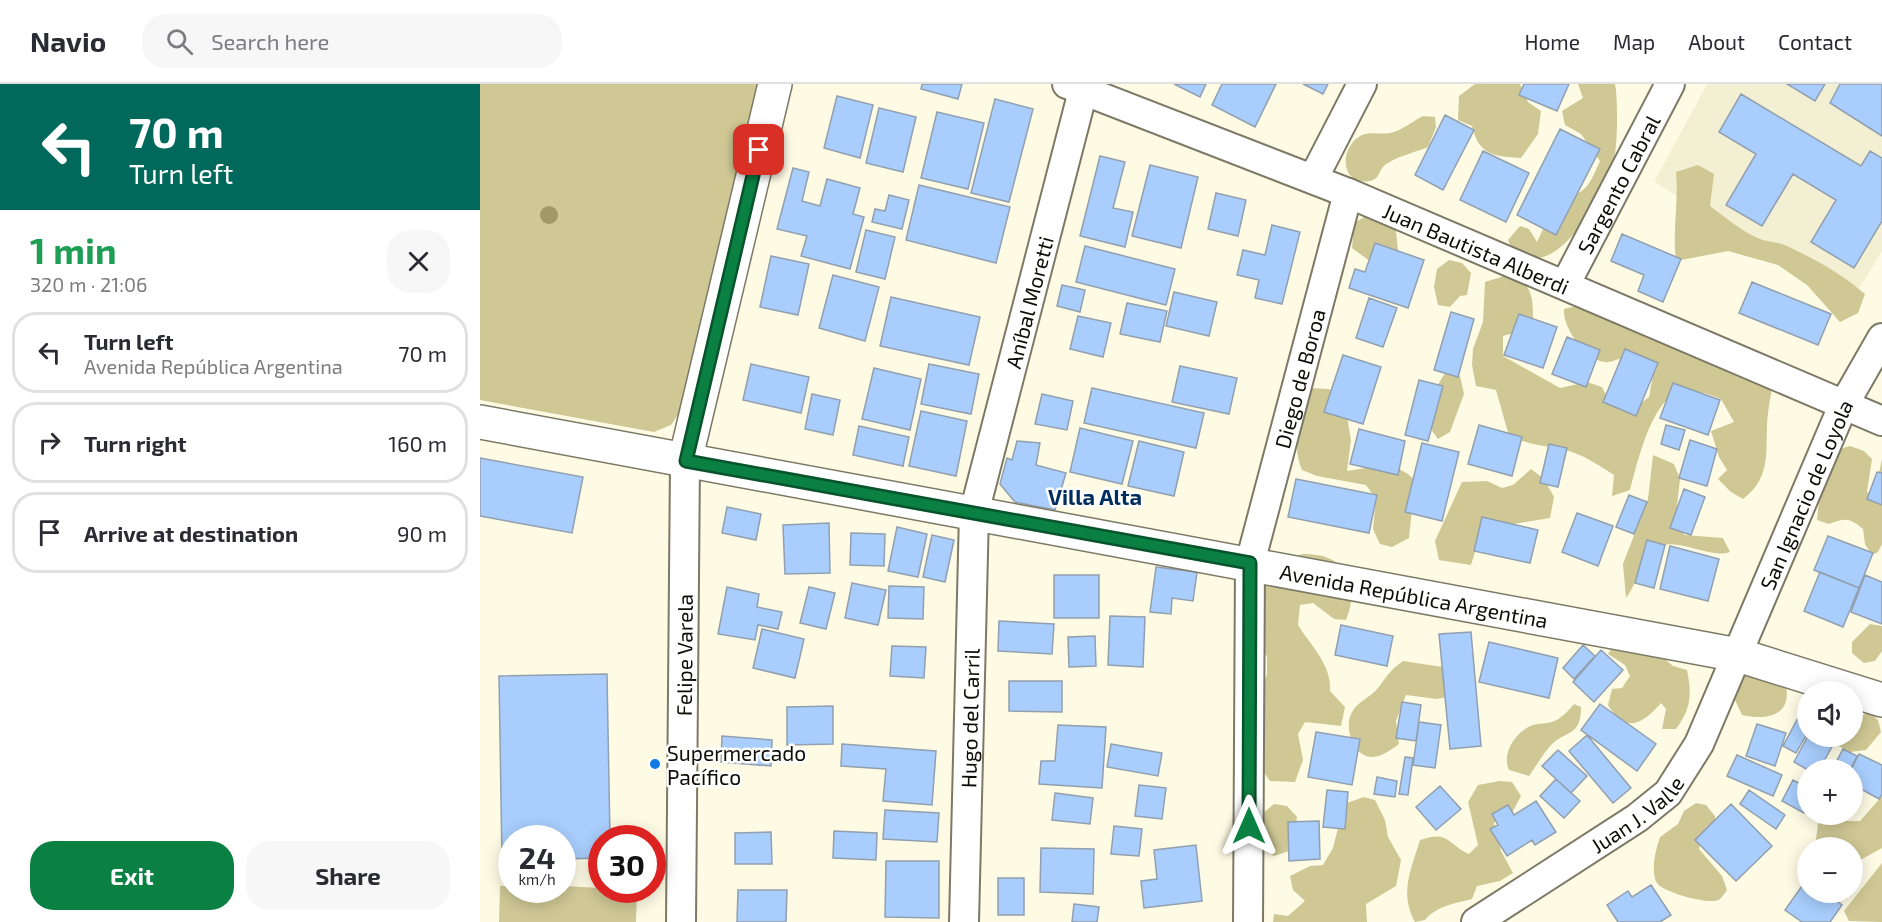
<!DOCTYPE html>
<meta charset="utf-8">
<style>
body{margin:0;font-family:"Exo 2",sans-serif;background:#f7f7f7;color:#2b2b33;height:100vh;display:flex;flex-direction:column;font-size:22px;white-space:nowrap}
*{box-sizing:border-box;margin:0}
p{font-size:20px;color:#7c7c81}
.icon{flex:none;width:33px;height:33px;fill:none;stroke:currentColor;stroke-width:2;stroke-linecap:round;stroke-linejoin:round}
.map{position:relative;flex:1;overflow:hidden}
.details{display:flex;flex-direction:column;background:#fff;width:480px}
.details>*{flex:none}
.top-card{background:#00695c;color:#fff;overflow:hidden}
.tools{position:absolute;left:1317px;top:597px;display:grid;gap:12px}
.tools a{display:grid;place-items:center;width:66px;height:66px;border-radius:50%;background:#fff;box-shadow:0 3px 15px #0003;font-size:30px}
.speed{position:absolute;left:18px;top:741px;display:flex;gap:12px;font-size:30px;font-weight:700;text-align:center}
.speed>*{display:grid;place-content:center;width:78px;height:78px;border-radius:50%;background:#fff;box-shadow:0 3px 15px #0003;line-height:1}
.speed small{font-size:15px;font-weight:400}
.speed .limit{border:9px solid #d22;background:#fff;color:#111}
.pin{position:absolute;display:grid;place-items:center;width:51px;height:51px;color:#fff;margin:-26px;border-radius:12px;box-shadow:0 3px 9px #0006}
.me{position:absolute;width:66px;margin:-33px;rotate:0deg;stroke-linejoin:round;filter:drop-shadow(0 0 4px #0008)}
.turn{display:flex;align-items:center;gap:21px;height:126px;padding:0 30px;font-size:27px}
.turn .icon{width:78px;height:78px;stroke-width:2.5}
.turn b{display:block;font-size:42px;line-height:51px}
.round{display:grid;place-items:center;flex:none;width:63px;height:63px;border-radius:24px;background:#f7f7f7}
.overview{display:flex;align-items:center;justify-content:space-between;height:102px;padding:0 30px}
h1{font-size:36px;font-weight:700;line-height:45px;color:#1e9e55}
.cta{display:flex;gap:12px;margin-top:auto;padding:12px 30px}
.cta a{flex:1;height:69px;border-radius:24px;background:#0b8043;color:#fff;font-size:24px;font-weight:700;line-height:69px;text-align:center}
.cta a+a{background:#f7f7f7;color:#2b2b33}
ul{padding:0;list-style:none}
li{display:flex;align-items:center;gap:18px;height:81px;margin:0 12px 9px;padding:0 18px;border:3px solid #e1e1e2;border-radius:24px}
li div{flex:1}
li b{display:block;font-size:22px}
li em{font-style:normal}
header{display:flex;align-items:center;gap:36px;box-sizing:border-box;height:84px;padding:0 30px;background:#fff;border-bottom:2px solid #e1e1e2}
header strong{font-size:28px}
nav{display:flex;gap:33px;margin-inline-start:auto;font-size:21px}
.search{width:420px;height:54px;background:#f7f7f7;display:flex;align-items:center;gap:15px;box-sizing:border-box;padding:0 21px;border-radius:24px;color:#7c7c81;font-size:22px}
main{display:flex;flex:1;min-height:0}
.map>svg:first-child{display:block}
.built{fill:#f3efd2}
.green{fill:#cfc895}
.building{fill:#a9cefd;stroke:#919faf;stroke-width:1.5}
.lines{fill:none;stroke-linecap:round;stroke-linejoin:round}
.street-casing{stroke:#7c7966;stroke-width:32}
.secondary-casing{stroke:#7c7966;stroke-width:36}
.street{stroke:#fff;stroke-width:28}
.secondary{stroke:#fff;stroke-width:33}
.tree{fill:#9f9967}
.route-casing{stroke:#07532c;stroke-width:15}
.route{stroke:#0b8043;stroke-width:10}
.poi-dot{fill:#0f7ae2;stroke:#fff;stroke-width:2}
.labels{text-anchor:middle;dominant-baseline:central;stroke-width:5;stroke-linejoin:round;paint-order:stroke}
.street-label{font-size:21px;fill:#0d0c05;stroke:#fff}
.poi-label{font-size:21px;fill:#0d0c05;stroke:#fff;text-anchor:start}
.neighbourhood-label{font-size:22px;font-weight:bold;fill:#002c5e;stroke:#fff}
</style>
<header>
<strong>Navio</strong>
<div class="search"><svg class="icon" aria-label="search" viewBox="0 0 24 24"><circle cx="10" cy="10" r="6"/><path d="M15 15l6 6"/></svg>Search here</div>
<nav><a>Home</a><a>Map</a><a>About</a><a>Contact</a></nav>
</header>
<main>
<section class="details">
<div class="top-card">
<div class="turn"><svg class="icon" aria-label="left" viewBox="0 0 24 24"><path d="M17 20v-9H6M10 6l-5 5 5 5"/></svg><div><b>70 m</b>Turn left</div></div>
</div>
<div class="overview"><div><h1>1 min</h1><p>320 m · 21:06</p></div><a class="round"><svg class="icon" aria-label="close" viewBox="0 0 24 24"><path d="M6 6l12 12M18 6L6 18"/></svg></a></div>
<ul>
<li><svg class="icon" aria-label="left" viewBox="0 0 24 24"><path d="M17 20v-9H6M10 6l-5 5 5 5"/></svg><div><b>Turn left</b><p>Avenida República Argentina</p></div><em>70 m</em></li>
<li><svg class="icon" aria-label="right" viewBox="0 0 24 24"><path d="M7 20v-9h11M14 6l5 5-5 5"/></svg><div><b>Turn right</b></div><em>160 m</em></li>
<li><svg class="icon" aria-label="arrive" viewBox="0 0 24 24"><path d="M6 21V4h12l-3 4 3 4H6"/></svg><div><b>Arrive at destination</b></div><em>90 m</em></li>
</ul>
<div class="cta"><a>Exit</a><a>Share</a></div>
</section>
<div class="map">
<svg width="1402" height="838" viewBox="0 0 1402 838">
<rect width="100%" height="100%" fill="#fefbe5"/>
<!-- built -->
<path class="built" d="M1227,0H1402V167L1372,216L1174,98Z"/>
<!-- green -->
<path class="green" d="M0,0H281L200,328L191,341L174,348L0,316Z
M995,0H1040L1048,18L1061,27L1058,50L1041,74C1014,72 999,72 992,42L978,36L979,12Z
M1098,0H1135C1138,13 1138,66 1133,78C1123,107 1088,179 1051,174C1045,173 1039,170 1033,168L1028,156L1040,142L1049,145L1057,158L1078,113C1106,113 1110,99 1120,77L1101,50L1085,41L1082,27L1103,14Z
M943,32L955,33L956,43L948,63C936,68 915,73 905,81C898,87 900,95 890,97C859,102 859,62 882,51C890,47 901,51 910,49C921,47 933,37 943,32Z
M1218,81L1234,90L1230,122C1246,134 1261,147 1280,155C1289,158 1298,158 1307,162C1335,175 1362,190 1385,210L1378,229L1360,238L1327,201L1298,181L1248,167L1196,177C1192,147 1199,118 1196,88Z
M891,129L906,131L916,147L918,166L911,175L891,178L872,164L874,139Z
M969,176L982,179L991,189L987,211L980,212L970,223L958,221L954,203L957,185Z
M1034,189C1054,205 1053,216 1053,240L1045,246L1023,252V272L1080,304L1107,298L1122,303L1128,315L1151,326L1169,313L1173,291L1168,279C1158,277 1149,274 1139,275C1135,276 1130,279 1125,278C1106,277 1082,243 1084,225L1096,222L1293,297C1292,308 1289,318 1288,329C1284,362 1294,392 1263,415L1251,408L1238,395L1247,386L1239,373L1231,347L1254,338L1241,315C1227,309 1205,302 1191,312C1169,329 1157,379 1150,406L1132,412L1134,391C1120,382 1101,369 1084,366C1062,361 1050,361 1029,352L1016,306L996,302L992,281L993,265L1003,238L1005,198Z
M965,289L980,292L984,310L970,348L958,355L950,344L956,304Z
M830,304L849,305L865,321L871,356L867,387C893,384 917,375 935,397L929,454L912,463L900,460L893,445L896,415L886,401L837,392L822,386C810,359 823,332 830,304Z
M1370,362L1384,367L1392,375L1387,408L1394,412L1402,375V460L1398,468L1392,471L1385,460L1383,445C1370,433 1364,434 1349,440L1337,436L1342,390L1349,368Z
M1173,371L1194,380L1200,395L1195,440L1205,451L1243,454L1250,468C1228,476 1194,449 1174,466C1159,478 1158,499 1146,514L1143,480L1168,415Z
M1051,385L1064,395L1074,413L1070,434L1002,445L991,481L959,476L955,457L982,398L1007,397L1022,404L1033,401Z
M822,470C866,469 881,498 866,536L854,535L833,519L820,521L818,541C831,562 852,581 850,607L865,623L861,642L825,638L818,650L823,676L815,698L790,697L782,686L779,608L787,591V573L775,549L774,517L788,490L803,477Z
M1390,540L1402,542V567L1395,577L1384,579L1372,569V558Z
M1139,554L1172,564L1193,582L1207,586C1212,610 1211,625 1196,645H1182L1186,625L1181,619C1161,642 1145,649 1128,621L1132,605L1142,604L1150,592L1145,581L1128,570Z
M923,577L976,585L973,612L957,615L926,611L916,637L919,660C912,665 903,672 894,673C874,675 864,645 871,630C877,617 890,614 898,604C907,592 910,586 923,577Z
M1280,583L1305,598C1314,631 1288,637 1262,631L1255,616L1261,595Z
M1094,620L1101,623C1101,653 1086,646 1071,661C1063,670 1056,682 1049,692L1029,686C1021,669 1036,647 1053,641C1059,639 1066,640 1072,638C1081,635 1088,627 1094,620Z
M1389,628L1398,636L1401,648L1386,666L1370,668L1341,653L1372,652L1373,636Z
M1020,697L1032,698L1041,712L1032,729L1022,728L1014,739L1021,767L1033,789L1020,797L997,802L992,815C976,819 956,822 945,836L935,838C919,809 931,786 940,756C969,746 966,759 989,770L998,761L988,718L998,701Z
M1402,712V764L1373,780L1372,764L1335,763L1338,740L1352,731L1366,737H1380Z
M884,713L895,716L905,736L908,753L921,776L916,802L886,820L887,838H793L794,830L808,832L825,817L813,806L810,792L830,782L843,781L853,764L864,720Z
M1216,719L1226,721L1235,732V742L1220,759L1219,765L1242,792L1247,806C1245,809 1241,815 1238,816C1229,821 1182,808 1177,799C1170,787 1176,765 1180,753L1198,740L1204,727Z
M794,720L807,722L817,733L814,756L809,767L794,772L780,764L777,734Z
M1402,779V838L1369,837L1364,827Z
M20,802H31L32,806H82L83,802L157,806L156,838H19Z"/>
<!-- building -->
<path class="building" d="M442,0H482L478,15L441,5Z
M694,0H726L720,13Z
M742,0H796L775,43L732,21Z
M823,0H848L843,10Z
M1044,0H1089L1077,27L1039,11Z
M1307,0H1345L1335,17Z
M1360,0H1402V52L1350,19Z
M1261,10L1381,82L1390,67L1402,74V137L1374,184L1331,158L1356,116L1313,90L1282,142L1246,121L1276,70L1239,48Z
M357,12L393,21L380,74L344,64Z
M515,15L553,25L529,118L491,109Z
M399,24L436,33L423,88L386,79Z
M457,28L504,39L488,105L441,94Z
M965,31L994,46L963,106L935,91Z
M1080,45L1120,65L1076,151L1037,131Z
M1003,67L1049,89L1026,138L980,116Z
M620,72L645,78L633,124L653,128L645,163L600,152Z
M670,81L718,93L701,164L652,152Z
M313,84L329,88L322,117L340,122L347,95L380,104L373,130L384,133L370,185L321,172L327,152L297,145Z
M439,101L530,123L516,179L426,156Z
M736,109L766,116L758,152L728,145Z
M409,111L429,116L422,145L392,138L395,125L405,127Z
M792,141L820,148L802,220L775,214L779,196L757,191L763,166L785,171Z
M386,146L415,153L405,195L376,188Z
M1142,150L1201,175L1183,218L1158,207L1164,191L1131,177Z
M895,159L944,176L928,224L869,204L875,185L885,188Z
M605,162L695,185L686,221L596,198Z
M291,172L329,180L318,231L280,223Z
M353,191L399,203L385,257L339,244Z
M1272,198L1351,230L1338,261L1259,229Z
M582,201L605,206L600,228L577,222Z
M694,208L737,218L729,252L686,242Z
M411,213L500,233L489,281L400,262Z
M889,214L917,224L903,263L876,254Z
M647,219L687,227L680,258L640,250Z
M971,228L994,235L978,293L954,286Z
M1039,230L1077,243L1063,284L1024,271Z
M598,232L631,239L623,273L590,265Z
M1087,253L1120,266L1106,303L1072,290Z
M1145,265L1178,279L1156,332L1123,318Z
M863,271L901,283L883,340L844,328Z
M271,280L329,293L321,329L263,316Z
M449,280L499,290L491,330L441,320Z
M700,282L757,294L749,330L692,318Z
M394,284L441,295L430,346L382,335Z
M939,296L963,302L948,357L925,351Z
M1193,299L1240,316L1228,351L1180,334Z
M612,304L724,329L716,364L604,339Z
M332,310L360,316L353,351L325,345Z
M562,310L593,317L587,346L555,340Z
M441,327L487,337L476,392L429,382Z
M999,341L1042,353L1032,392L988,380Z
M1186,341L1205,346L1199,366L1181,360Z
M379,342L429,353L423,382L373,371Z
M600,344L653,357L642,400L590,388Z
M879,345L925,357L918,391L870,380Z
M1210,356L1237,365L1227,402L1199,394Z
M537,357L560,359L556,381L586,389L575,426L535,418L520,400L527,374L532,376Z
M659,357L704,368L694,412L648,402Z
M942,359L979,368L962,437L925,428Z
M1069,360L1087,364L1078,403L1060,399Z
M0,374L103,393L92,449L0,432Z
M1397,388L1402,389V421L1387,415Z
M816,395L897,411L889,449L808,433Z
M1204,405L1225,413L1211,451L1190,444Z
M1149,411L1167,418L1154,450L1136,443Z
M247,423L281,430L276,456L242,449Z
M1097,429L1133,442L1118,482L1082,468Z
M1002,433L1058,446L1050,479L994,467Z
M349,439L350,489L305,490L303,441Z
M417,443L447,450L438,493L408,487Z
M371,449L405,450L404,482L370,481Z
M452,451L474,456L465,498L443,493Z
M1348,452L1393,469L1379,504L1334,486Z
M1167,456L1185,461L1174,504L1155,499Z
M1190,462L1239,475L1228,517L1180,505Z
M676,483L717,488L713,517L692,514L691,530L670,528Z
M1340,488L1379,504L1363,543L1324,527Z
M574,491H619V534H574Z
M1385,491L1402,498V540L1371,528Z
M372,499L406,506L398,541L365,534Z
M409,502L444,503L443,535L408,534Z
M247,503L279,510L277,523L302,528L298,545L278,541L275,556L238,550Z
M329,503L355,509L346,545L320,539Z
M630,532L665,533L663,583L628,581Z
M519,537L574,540L572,570L518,567Z
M861,541L913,552L907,582L855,571Z
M282,545L324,555L315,594L273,584Z
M991,548L1001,662L970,665L959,550Z
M615,552L616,582L589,583L588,553Z
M1009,558L1078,574L1069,614L999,598Z
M1103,561L1115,572L1094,595L1083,584Z
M412,562L446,563L444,594L410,592Z
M1121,566L1143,586L1114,618L1093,598Z
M127,590L130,754H122V774L82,775V754H32V776H22L19,592Z
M529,597H582V628L529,627Z
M1327,617L1328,648L1316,669L1303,662Z
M922,618L941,621L936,657L916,654Z
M1120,620L1176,660L1157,687L1101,646Z
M353,622V660L307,661V623Z
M939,638L961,641L955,684L933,681Z
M1277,640L1306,649L1295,682L1266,672Z
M578,641L626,643L622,704L559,700L561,677H575Z
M836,648L880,655L872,701L828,693Z
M1107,651L1151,704L1133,719L1089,667Z
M242,652L292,656L291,682L241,678Z
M1328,652H1343L1354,659L1339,686H1328L1314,678Z
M362,660L456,667L452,721L403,717L406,685L361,682Z
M631,660L682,669L678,692L627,683Z
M1363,665L1377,672L1370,686H1355L1353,684Z
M1078,666L1107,692L1091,709L1062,682Z
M1379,670L1402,681V710L1399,715L1372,700L1371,686Z
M1257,671L1302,691L1293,712L1247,692Z
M925,673L933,674L928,711L919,710Z
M897,693L917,697L915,713L894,710Z
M1076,695L1100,717L1084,734L1060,712Z
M1313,696L1328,704V723L1324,729L1302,717Z
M659,701L686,704L682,735L655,732Z
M960,702L981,725L956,746L936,723Z
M847,706L868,708L865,745L843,743Z
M1269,706L1305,731L1296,745L1260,720Z
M575,709L613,714L610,740L572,736Z
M1056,717L1076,748L1055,761L1052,756L1027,772L1010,745L1018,741L1012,730L1028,721L1034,731Z
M1251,720L1292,762L1256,797L1215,756Z
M405,726L459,729L457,758L403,755Z
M839,737L840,775L809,777L808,738Z
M634,742L662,745L659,772L631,770Z
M354,747L397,749L396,776L353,774Z
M291,748L292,780H255V749Z
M716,761L722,817L664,824L661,797L677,795L674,766Z
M561,764L614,765L613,810L560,808Z
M1328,770V791L1318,784Z
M406,777H459V834L405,833Z
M518,794H544V831H518Z
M1327,795L1328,808H1345L1362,821L1350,838H1322L1305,826Z
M1171,801L1191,831L1180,838H1138L1127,821L1148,807L1152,813Z
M258,806H307L306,838H257Z
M594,820L619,823L617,838H592Z"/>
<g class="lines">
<defs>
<g id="street">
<path id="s1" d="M587,0L868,109L1402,337"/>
<path d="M833,95L882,0"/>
<path id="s2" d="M1085,201L1190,0"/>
<path id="s3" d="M201,838L205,377"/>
<path id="s4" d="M484,838L494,429L603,7"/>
<path id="s5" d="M768,838L770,479L868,109"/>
<path id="s6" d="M996,838L1157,734L1188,709L1219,660L1363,322L1402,254"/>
</g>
<g id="secondary">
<path id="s7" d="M0,338L1258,571L1402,616"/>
<path d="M205,377L295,0"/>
</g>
</defs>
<!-- street casing -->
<use href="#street" class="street-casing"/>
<!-- secondary casing -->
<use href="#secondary" class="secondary-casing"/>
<!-- street -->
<use href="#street" class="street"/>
<!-- secondary -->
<use href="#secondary" class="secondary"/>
</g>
<!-- trees -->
<circle class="tree" cx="69" cy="131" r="9"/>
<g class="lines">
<defs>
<path id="route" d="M279,66L206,377L770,479L769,742"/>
</defs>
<!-- route casing -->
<use href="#route" class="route-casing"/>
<!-- route -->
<use href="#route" class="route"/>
</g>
<!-- markers -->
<circle class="poi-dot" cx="175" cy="680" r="6"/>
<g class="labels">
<!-- street labels -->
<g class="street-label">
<text stroke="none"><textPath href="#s2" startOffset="114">Sargento Cabral</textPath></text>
<text stroke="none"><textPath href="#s1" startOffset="441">Juan Bautista Alberdi</textPath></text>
<text stroke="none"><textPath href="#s4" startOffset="627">Aníbal Moretti</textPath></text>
<text stroke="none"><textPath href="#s5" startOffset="550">Diego de Boroa</textPath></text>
<text stroke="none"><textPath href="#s6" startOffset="561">San Ignacio de Loyola</textPath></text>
<text stroke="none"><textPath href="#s7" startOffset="950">Avenida República Argentina</textPath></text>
<text stroke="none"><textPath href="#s3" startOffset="267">Felipe Varela</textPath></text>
<text stroke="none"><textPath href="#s4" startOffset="204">Hugo del Carril</textPath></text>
<text stroke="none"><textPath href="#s6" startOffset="194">Juan J. Valle</textPath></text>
</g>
<!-- poi labels -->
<g class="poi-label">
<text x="187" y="668">Supermercado<tspan x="187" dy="24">Pacífico</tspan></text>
</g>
<!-- neighbourhood labels -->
<g class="neighbourhood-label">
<text x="615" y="412">Villa Alta</text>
</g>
</g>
</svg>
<div class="tools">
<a><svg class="icon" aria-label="sound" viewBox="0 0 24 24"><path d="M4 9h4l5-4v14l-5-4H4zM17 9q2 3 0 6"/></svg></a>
<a>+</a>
<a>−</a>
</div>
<div class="speed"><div>24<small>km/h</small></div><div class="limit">30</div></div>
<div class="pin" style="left:279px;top:66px;background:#d93025"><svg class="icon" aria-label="arrive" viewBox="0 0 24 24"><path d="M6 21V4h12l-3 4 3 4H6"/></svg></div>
<svg class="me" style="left:769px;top:742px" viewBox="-20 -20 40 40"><path d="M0-17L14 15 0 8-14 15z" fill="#0b8043" stroke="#fff" stroke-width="4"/></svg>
</div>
</main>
